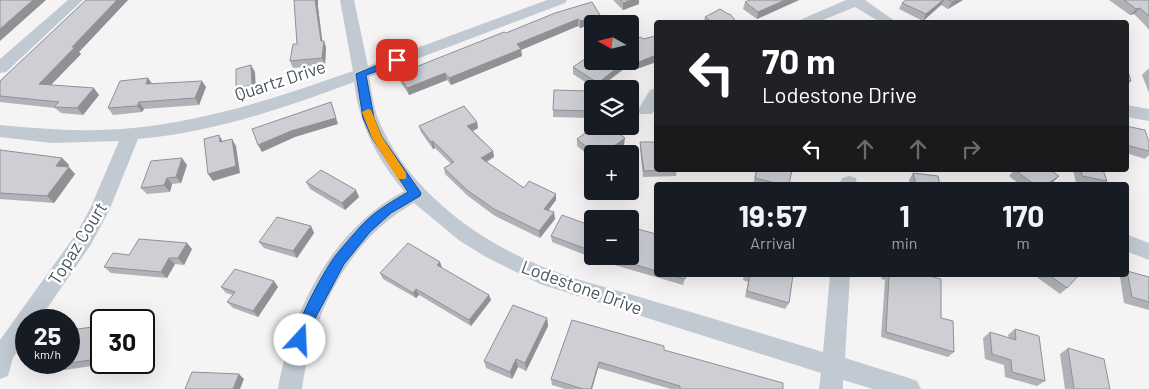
<!DOCTYPE html>
<meta charset="utf-8">
<style>
body{margin:0;font-family:Barlow,sans-serif;background:#20242c;color:#f1f3f6;height:100vh;display:flex;flex-direction:column;font-size:19px;white-space:nowrap}
*{box-sizing:border-box;margin:0}
p{font-size:16px;color:#9ea1a6}
.icon{flex:none;width:28px;height:28px;fill:none;stroke:currentColor;stroke-width:2;stroke-linecap:round;stroke-linejoin:round}
.map{position:relative;flex:1;overflow:hidden}
.details{position:absolute;left:654px;top:182px;width:475px;height:95px;display:flex;flex-direction:column;background:#171b24;border-radius:5px;box-shadow:0 5px 20px #0002}
.details>*{flex:none}
.top-card{position:absolute;left:654px;top:20px;width:475px;height:152px;border-radius:5px;box-shadow:0 5px 20px #0002;background:#202124;color:#fff;overflow:hidden}
.needle{width:32px;rotate:278deg}
.fabs{position:absolute;left:584px;top:15px;display:grid;gap:10px}
.fabs a{display:grid;place-items:center;width:55px;height:55px;border-radius:5px;background:#171b24;box-shadow:0 5px 20px #0002;font-size:25px}
.speed{position:absolute;left:15px;top:309px;display:flex;gap:10px;font-size:25px;font-weight:700;text-align:center}
.speed>*{display:grid;place-content:center;width:65px;height:65px;border-radius:50%;background:#171b24;box-shadow:0 5px 20px #0002;line-height:1}
.speed small{font-size:12px;font-weight:400}
.speed .limit{border:2px solid #111;border-radius:8px;background:#fff;color:#111}
.pin{position:absolute;display:grid;place-items:center;width:42px;height:42px;color:#fff;margin:-21px;border-radius:10px;box-shadow:0 2px 8px #0006}
.me{position:absolute;width:55px;margin:-28px;rotate:20deg;stroke-linejoin:round;filter:drop-shadow(0 0 4px #0008)}
.turn{display:flex;align-items:center;gap:18px;height:105px;padding:0 25px;font-size:22px}
.turn .icon{width:65px;height:65px;stroke-width:2.5}
.turn b{display:block;font-size:35px;line-height:42px}
.lanes{display:flex;align-items:center;height:48px;padding:0 25px;background:#0003;justify-content:center;gap:25px;direction:ltr}
.lanes .off{opacity:.35}
.eta{display:flex;justify-content:space-evenly;align-items:center;height:85px;text-align:center}
.eta b{font-size:30px;font-weight:700;line-height:35px}
.map>svg:first-child{display:block}
.lines{fill:none;stroke-linecap:round;stroke-linejoin:round}
.minor{fill:#c1cad2;fill-rule:evenodd}
.wall{fill:#b0b2b7}
.shaded-wall{fill:#909195}
.building{fill:#cdcfd5;stroke:#909195}
.route{fill:#1a73e8;stroke:#114b97}
.slow{fill:#f59e0b}
.labels{text-anchor:middle;dominant-baseline:central;stroke-width:5;stroke-linejoin:round;paint-order:stroke}
.street-label{font-size:18px;fill:#4a5661;stroke:#fff}
</style>
<div class="map">
<svg width="1149" height="389" viewBox="0 0 1149 389">
<rect width="100%" height="100%" fill="#f5f3f3"/>
<g class="lines">
<!-- minor -->
<path class="minor" d="M68,0H83L6,72L0,73V59Z
M340,0H354L368,66L547,0H567L565,3L369,77C372,91 373,107 379,121C409,192 480,243 551,270C585,283 622,291 656,302C712,318 767,335 823,352L830,275H850L845,358L909,378L917,381L921,389H873L843,380V389H819L821,373L540,284L486,257L460,241L414,203C347,240 312,316 302,389H278C292,310 331,230 404,191C377,159 359,124 354,82C285,108 211,133 138,139L109,211L90,246L39,320H26V339L13,358L8,376L0,379V340L76,234L90,209L119,141L51,143L0,137V125C33,128 65,131 98,130C186,128 271,100 353,71Z
M846,0H865L896,22H880L855,7L818,22H800L802,19Z
M656,88V107L652,114H640L638,110L650,90Z
M1126,105L1149,109V121L1126,117Z
M849,176L856,178L857,185H839L842,178Z
M1126,234L1149,243V260L1126,251Z"/>
</g>
<!-- wall -->
<path class="wall" d="M86,0H128L79,52L81,54L51,85L99,95L83,115L61,113L55,108L0,102V81Z
M613,0H639V4L623,10Z
M750,0H799L757,19L743,9L745,2Z
M906,0H963L948,9L941,5L923,21L899,9L902,3Z
M1109,0H1149V30L1145,25L1134,14L1130,15Z
M318,7L322,41H324L326,48L325,65L293,68L290,61L297,44Z
M600,15L599,22L580,28L578,26L521,50L522,56L451,85L447,80L409,95L400,81L398,74L506,33Z
M705,17L735,20L734,22H700L704,21Z
M656,36V62L634,70L629,65L598,89H596L573,74V67L592,61H630V41L643,39Z
M1126,65L1131,81L1126,87Z
M1148,69H1149V93L1142,75Z
M148,78L152,84L206,87L199,105L144,109L142,112L113,115L108,108Z
M589,91V118L553,117V110Z
M477,122L478,128L473,131L493,151L494,157L487,162L524,188L556,194V200L548,210L555,219L540,238L495,216L468,196L445,174L444,168L451,164L435,148L433,149L421,132L419,126Z
M1126,126L1149,142V155L1145,159L1126,153Z
M577,139L624,145L612,154H592V158L577,146Z
M640,142L677,170L676,176L643,177L640,149Z
M0,150L62,158L69,165L67,167L75,174L54,203L0,199Z
M187,165L181,183L172,184L170,192L147,194L141,188Z
M756,170H792L789,185H753Z
M1014,170H1050L1059,176L1050,185H1020L1009,176Z
M1073,170H1103L1107,181L1102,185H1089L1076,183Z
M913,173L940,185H910L909,180Z
M306,182L359,197L345,210L310,189Z
M311,226L314,233L297,258L264,248L259,242Z
M592,226V256H630L656,234V275H686L683,285L601,261L552,242L551,236Z
M192,249L184,265L175,264L167,278L111,273L104,267L129,255Z
M440,262L442,268L489,295L491,300L471,326L419,295L416,298L383,279L380,273Z
M1127,271L1149,277V310L1124,303L1120,277L1123,275H1126V272Z
M744,275H793L789,303L785,309L745,297L748,282L743,280Z
M882,275H925L954,352L948,357L881,337L885,280L881,279Z
M1034,275H1079L1067,288L1060,294Z
M221,287H278L258,317L233,308L227,302L233,295L226,293Z
M547,318L548,326L526,371L518,367L512,379L486,368L484,361Z
M572,320L664,350L783,389H671L598,368L592,389H565L552,385L551,379Z
M101,326V362H105V364L65,370L57,365Z
M1015,329L1045,381L1037,386L1005,377L1004,365L985,359L983,338L990,332L1009,338L1008,335Z
M1068,348L1110,389H1065L1060,354Z"/>
<!-- shaded-wall -->
<path class="shaded-wall" d="M33,0H46L0,41V29Z
M117,0H128L79,52L81,54L45,91L39,84L72,47Z
M315,0H318V7L323,46L324,41L326,48L325,65L322,58L321,41Z
M632,0H639V4L623,10V3Z
M785,0H799L757,19L758,12Z
M943,0H944L941,5L923,21L926,14Z
M956,0H963L948,9L952,2Z
M1140,8L1134,14L1130,15L1136,9Z
M600,15L599,22L580,28V21Z
M578,19V26L521,50L522,56L451,85L449,78L517,44Z
M656,50V62L634,70V64Z
M626,61H629V65L597,89L598,83Z
M251,65L255,72L256,92L240,95L236,88Z
M445,73L447,80L409,95L407,88Z
M148,78L153,85L146,84Z
M202,81L206,87L199,105L195,98Z
M94,88L99,95L83,115L77,108Z
M139,102L144,109L142,112L137,106Z
M331,102L338,124L295,137L262,152L258,145Z
M477,122L478,128L469,133L467,126Z
M219,135L223,142H220Z
M625,138L624,145L612,154H603Z
M232,139L236,146L240,173L213,181L208,174Z
M433,141L435,148L433,149L431,142Z
M493,151L494,157L482,164L481,158Z
M62,158L69,165L63,173L56,166Z
M182,158L187,165L181,183L176,177Z
M69,167L75,174L54,203L47,196Z
M1059,176L1050,185H1046Z
M167,178L172,184L170,192L164,185Z
M356,190L359,197L345,210L342,203Z
M556,194V200L545,215L544,209Z
M554,212L555,219L540,238L539,231Z
M311,226L314,233L297,258L293,251Z
M187,243L192,249L184,265L178,258Z
M169,258L175,264L167,278L161,272Z
M440,262L442,268L437,265Z
M274,281L278,287L258,317L253,311Z
M416,289L419,295L416,298L413,293Z
M489,295L491,300L471,326L469,320Z
M547,318L548,326L526,371L525,363Z
M101,346V362L97,359Z
M516,359L518,367L512,379L510,372Z
M599,362L598,368L592,389H591Z
M239,374L244,379L240,389H233Z"/>
<!-- building -->
<path class="building" d="M0,0H33L0,29Z
M86,0H117L72,47H75L39,84L94,88L77,108L54,107L59,102L0,96V81Z
M294,0H315L321,41H324L322,58L290,61L293,44H297Z
M620,0H632L623,3Z
M750,0H785L758,12L745,2Z
M906,0H943L926,14L902,3Z
M948,0H956L952,2Z
M1124,0H1149V16L1140,8L1136,9Z
M592,2L600,15L580,21L578,19L517,44L521,49L449,78L445,73L407,88L398,74L504,32L506,33L555,13Z
M720,9L728,14H730L735,20L730,22H700L709,20L705,17Z
M656,36V50L654,51L656,53V55L634,64L630,59V41L641,37L643,39Z
M592,54V61H626L598,83L573,67Z
M251,65L252,85L236,88V69Z
M1126,65L1131,81L1126,80Z
M148,78L146,84L202,81L195,98L139,102L137,106L108,108L120,81Z
M554,90L589,91V111L553,110Z
M331,102L336,118L291,131L258,145L252,129Z
M464,106L477,122L467,126L493,151L481,158L524,188L529,181L556,194L544,209L554,212L539,231L494,209L467,190L444,168L454,162L433,141L431,142L419,126Z
M595,126H609L625,138L603,154H595L577,139Z
M1126,126L1145,130L1149,142V151L1126,145Z
M219,135L220,142L232,139L236,166L208,174L204,139Z
M640,142H656V170H669L644,171Z
M0,150L62,158L56,166L69,167L47,196L0,193Z
M182,158L176,177L167,178L164,185L141,188L151,161Z
M321,170L356,190L342,203L306,182Z
M757,170H792L789,185H783L755,178Z
M1015,170H1050L1059,176L1046,185H1035Z
M1081,170H1103L1107,181L1082,176Z
M913,173L938,176L940,185H916Z
M562,215L592,226V251L551,236Z
M277,217L311,226L293,251L259,242Z
M630,227L656,234V271L607,256H630Z
M139,239L187,243L178,258H169L161,272L104,267L113,253L129,255Z
M408,243L440,262L437,265L489,295L469,320L416,289L413,293L380,273Z
M235,269L274,281L253,311L227,302L235,292L221,287Z
M1127,271L1149,277V302L1132,297Z
M671,275H686L685,279Z
M748,275H793L789,303L747,291L750,276Z
M889,275H925L941,279V318L953,321L954,352L886,332Z
M1049,275H1079L1067,288Z
M513,305L547,318L525,363L516,359L510,372L484,361Z
M572,320L664,346V350L783,383V389H680V386L599,362L591,389H583L551,379Z
M101,326V346L97,359L57,365L58,362H69V333L70,330Z
M1015,329L1039,336L1045,381L1012,372L1011,360L992,354L990,332L1016,340Z
M1068,348L1104,359L1110,389H1074Z
M192,372L239,374L233,389H185Z"/>
<!-- route -->
<path class="route" d="M397,57L401,58V63L366,75L374,118L382,137L421,193L420,196L391,213L370,232L344,264L310,328L305,345L300,347L295,345C290,332 326,267 336,255C344,245 353,235 361,226C375,211 391,202 408,192L372,138L363,118L356,74Z"/>
<!-- slow -->
<path class="slow" d="M368,109L371,110L382,137L406,173V179H398L372,138L362,112Z"/>
<g class="labels">
<!-- street labels -->
<g class="street-label">
<text transform="translate(280 80) rotate(-18)">Quartz Drive</text>
<text transform="translate(77 243) rotate(-58)">Topaz Court</text>
<text transform="translate(582 287) rotate(20)">Lodestone Drive</text>
</g>
</g>
</svg>
<div class="fabs">
<a><svg class="needle" viewBox="-14 -14 28 28"><path d="M0-13l5 13h-10z" fill="#e53935"/><path d="M0 13l5-13h-10z" fill="#9ea1a6"/></svg></a>
<a><svg class="icon" aria-label="layers" viewBox="0 0 24 24"><path d="M12 4l9 5-9 5-9-5zM3 14l9 5 9-5"/></svg></a>
<a>+</a>
<a>−</a>
</div>
<div class="speed"><div>25<small>km/h</small></div><div class="limit">30</div></div>
<div class="pin" style="left:397px;top:60px;background:#d93025"><svg class="icon" aria-label="arrive" viewBox="0 0 24 24"><path d="M6 21V4h12l-3 4 3 4H6"/></svg></div>
<svg class="me" style="left:300px;top:340px" viewBox="-20 -20 40 40"><circle r="19" fill="#fff"/><path d="M0-13L10 11 0 6-10 11z" fill="#1a73e8"/></svg>
<div class="top-card">
<div class="turn"><svg class="icon" aria-label="left" viewBox="0 0 24 24"><path d="M17 20v-9H6M10 6l-5 5 5 5"/></svg><div><b>70 m</b>Lodestone Drive</div></div>
<div class="lanes"><svg class="icon" aria-label="left" viewBox="0 0 24 24"><path d="M17 20v-9H6M10 6l-5 5 5 5"/></svg><svg class="icon off" aria-label="ahead" viewBox="0 0 24 24"><path d="M12 20V5M6 11l6-6 6 6"/></svg><svg class="icon off" aria-label="ahead" viewBox="0 0 24 24"><path d="M12 20V5M6 11l6-6 6 6"/></svg><svg class="icon off" aria-label="right" viewBox="0 0 24 24"><path d="M7 20v-9h11M14 6l5 5-5 5"/></svg></div>
</div>
<section class="details">
<div class="eta">
<div><b>19:57</b><p>Arrival</p></div>
<div><b>1</b><p>min</p></div>
<div><b>170</b><p>m</p></div>
</div>
</section>
</div>
